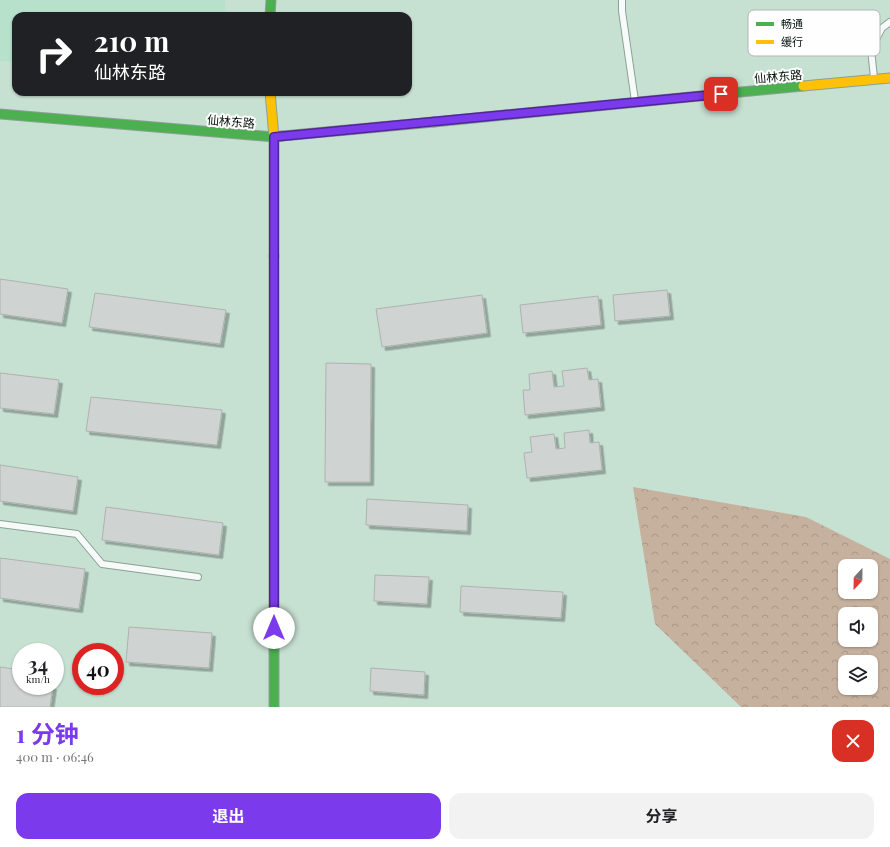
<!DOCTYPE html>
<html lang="zh">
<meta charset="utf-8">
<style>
body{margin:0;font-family:"Playfair Display","Noto Sans SC",serif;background:#f2f2f2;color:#202124;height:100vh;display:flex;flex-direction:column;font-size:15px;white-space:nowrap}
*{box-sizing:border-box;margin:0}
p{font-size:13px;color:#757577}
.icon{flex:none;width:22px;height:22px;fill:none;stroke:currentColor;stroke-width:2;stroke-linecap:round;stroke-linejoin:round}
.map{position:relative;height:707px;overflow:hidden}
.details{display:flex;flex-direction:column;background:#fff;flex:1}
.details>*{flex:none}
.top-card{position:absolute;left:12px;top:12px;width:400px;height:84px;border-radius:12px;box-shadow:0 1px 3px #0004;background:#202124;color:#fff;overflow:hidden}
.needle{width:26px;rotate:202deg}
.tools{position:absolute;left:838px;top:559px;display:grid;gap:8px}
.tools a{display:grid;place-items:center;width:40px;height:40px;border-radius:8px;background:#fff;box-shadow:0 1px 3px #0004;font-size:20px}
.speed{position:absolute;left:12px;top:643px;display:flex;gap:8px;font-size:20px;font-weight:700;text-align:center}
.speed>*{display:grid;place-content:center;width:52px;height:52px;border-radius:50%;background:#fff;box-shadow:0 1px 3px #0004;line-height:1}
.speed small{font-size:10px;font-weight:400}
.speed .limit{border:6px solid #d22;background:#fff;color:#111}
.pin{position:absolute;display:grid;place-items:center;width:34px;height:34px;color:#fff;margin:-17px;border-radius:8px;box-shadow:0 2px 6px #0006}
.me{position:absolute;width:44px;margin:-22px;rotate:0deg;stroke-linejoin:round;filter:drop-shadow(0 0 3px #0008)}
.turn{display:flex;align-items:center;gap:14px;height:84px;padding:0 16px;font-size:18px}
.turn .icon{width:52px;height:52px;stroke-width:2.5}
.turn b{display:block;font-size:28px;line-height:34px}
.round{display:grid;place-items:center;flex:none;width:42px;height:42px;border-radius:12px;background:#f2f2f2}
.head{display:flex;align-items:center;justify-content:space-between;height:68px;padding:0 16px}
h1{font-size:24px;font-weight:700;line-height:30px;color:#7c3aed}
.action{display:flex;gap:8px;margin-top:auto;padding:8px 16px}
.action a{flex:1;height:46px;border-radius:12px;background:#7c3aed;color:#fff;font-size:16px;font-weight:700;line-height:46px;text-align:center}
.action a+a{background:#f2f2f2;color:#202124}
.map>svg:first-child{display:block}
.built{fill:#b8e1cb}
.forest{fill:url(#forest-crowns);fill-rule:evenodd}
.building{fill:#cfd3d1;stroke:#aeb2b0;filter:url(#shadow)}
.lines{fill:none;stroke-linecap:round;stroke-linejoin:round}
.lane-casing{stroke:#8ca096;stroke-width:8}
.fast-casing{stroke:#8ca096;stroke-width:11}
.slow-casing{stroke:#8ca096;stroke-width:11}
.lane{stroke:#f6faf8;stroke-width:6}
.fast{stroke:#4caf50;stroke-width:9}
.slow{stroke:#ffc107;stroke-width:9}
.route-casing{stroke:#51269a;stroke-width:10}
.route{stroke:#7c3aed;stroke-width:7}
.labels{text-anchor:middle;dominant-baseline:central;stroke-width:4;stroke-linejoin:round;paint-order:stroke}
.street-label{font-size:12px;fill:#021008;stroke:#fefefe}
.key{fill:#fefefe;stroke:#b2b7b4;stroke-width:1}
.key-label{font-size:11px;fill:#021008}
</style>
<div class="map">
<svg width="890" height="707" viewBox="0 0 890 707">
<defs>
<pattern id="forest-crowns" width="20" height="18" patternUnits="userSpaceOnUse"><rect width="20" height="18" fill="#c6b19f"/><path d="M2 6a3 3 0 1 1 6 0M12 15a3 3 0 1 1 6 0" fill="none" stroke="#a89787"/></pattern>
<filter id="shadow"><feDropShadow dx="3.5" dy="3.5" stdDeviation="0" flood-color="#0004"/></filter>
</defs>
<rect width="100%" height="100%" fill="#c6e0d2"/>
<!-- built -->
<path class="built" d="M0,0H225V16H16V62L0,61Z"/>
<!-- forest -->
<path class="forest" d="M633,487L806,517L890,559V707H741L655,624ZM845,566H871V592H845ZM845,614H871V640H845ZM845,662H871V688H845Z"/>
<!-- building -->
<path class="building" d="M0,279L68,289L62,323L0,314Z
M667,290L670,316L615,321L613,295Z
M95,293L226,310L220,344L89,327Z
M482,295L487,333L382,347L376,309Z
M598,296L601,325L523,333L520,305Z
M326,363L371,364L370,482H325Z
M587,368L589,380L598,379L601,407L525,415L523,390H530L529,374L552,371L554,387L564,386L562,371Z
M0,373L59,380L54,414L0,408Z
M91,397L222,410L217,445L86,431Z
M589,430L590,443L599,442L602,470L527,478L524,453L532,452L530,437L554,434L556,449L565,448L564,433Z
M0,465L78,477L73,511L0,501Z
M367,499L468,505L467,531L366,525Z
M106,507L223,523L219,555L102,540Z
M0,558L85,569L79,609L0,598Z
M375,575L429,577L427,604L374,601Z
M461,586L563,592L561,618L460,612Z
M129,627L212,633L209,668L126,662Z
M0,667L21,670V686H53L50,707H0Z
M371,668L425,672L424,695L370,691Z"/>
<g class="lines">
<defs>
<path id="lane" d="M622,0V11L635,101
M874,78L871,49L882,28L890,22
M0,524L77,534L102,564L198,577"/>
<path id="fast" d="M270,16L271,0
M0,114L274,137L282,136
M434,122L803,86
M274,256V707"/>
<path id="slow" d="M803,86L890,78
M270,92L274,137V256
M282,136L434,122"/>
</defs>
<!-- lane casing -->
<use href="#lane" class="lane-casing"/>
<!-- fast casing -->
<use href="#fast" class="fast-casing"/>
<!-- slow casing -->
<use href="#slow" class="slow-casing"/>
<!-- lane -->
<use href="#lane" class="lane"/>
<!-- fast -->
<use href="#fast" class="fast"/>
<!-- slow -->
<use href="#slow" class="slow"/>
</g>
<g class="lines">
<defs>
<path id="route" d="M274,628V137L721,94"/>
</defs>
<!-- route casing -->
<use href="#route" class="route-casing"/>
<!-- route -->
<use href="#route" class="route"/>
</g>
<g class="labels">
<!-- street labels -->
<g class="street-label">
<text transform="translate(778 76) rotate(-5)">仙林东路</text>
<text transform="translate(231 121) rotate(5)">仙林东路</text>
</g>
</g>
<!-- legend -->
<rect x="748" y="10" width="132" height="46" rx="6" class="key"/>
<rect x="756" y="22" width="18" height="4" fill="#4caf50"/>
<rect x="756" y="40" width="18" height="4" fill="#ffc107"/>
<g class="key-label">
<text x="781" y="28">畅通</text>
<text x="781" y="46">缓行</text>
</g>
</svg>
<div class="tools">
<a><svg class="needle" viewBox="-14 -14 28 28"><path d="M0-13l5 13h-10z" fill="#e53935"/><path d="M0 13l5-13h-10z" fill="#757577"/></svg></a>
<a><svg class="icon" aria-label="sound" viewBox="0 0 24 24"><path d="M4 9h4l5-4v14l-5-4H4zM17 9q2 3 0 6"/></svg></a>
<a><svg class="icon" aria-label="layers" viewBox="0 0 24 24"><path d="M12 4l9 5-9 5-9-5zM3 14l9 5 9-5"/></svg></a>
</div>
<div class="speed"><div>34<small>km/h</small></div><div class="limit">40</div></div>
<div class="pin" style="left:721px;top:94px;background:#d93025"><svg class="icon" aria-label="arrive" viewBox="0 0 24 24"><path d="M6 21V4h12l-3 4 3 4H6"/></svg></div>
<svg class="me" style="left:274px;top:628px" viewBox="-20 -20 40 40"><circle r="19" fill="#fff"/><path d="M0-13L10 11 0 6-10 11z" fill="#7c3aed"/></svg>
<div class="top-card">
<div class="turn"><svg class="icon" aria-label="right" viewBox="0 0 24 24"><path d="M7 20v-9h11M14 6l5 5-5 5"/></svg><div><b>210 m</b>仙林东路</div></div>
</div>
</div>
<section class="details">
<div class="head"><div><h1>1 分钟</h1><p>400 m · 06:46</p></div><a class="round" style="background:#d93025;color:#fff"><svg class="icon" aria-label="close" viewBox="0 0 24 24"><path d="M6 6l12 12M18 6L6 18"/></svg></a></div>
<div class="action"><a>退出</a><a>分享</a></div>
</section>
